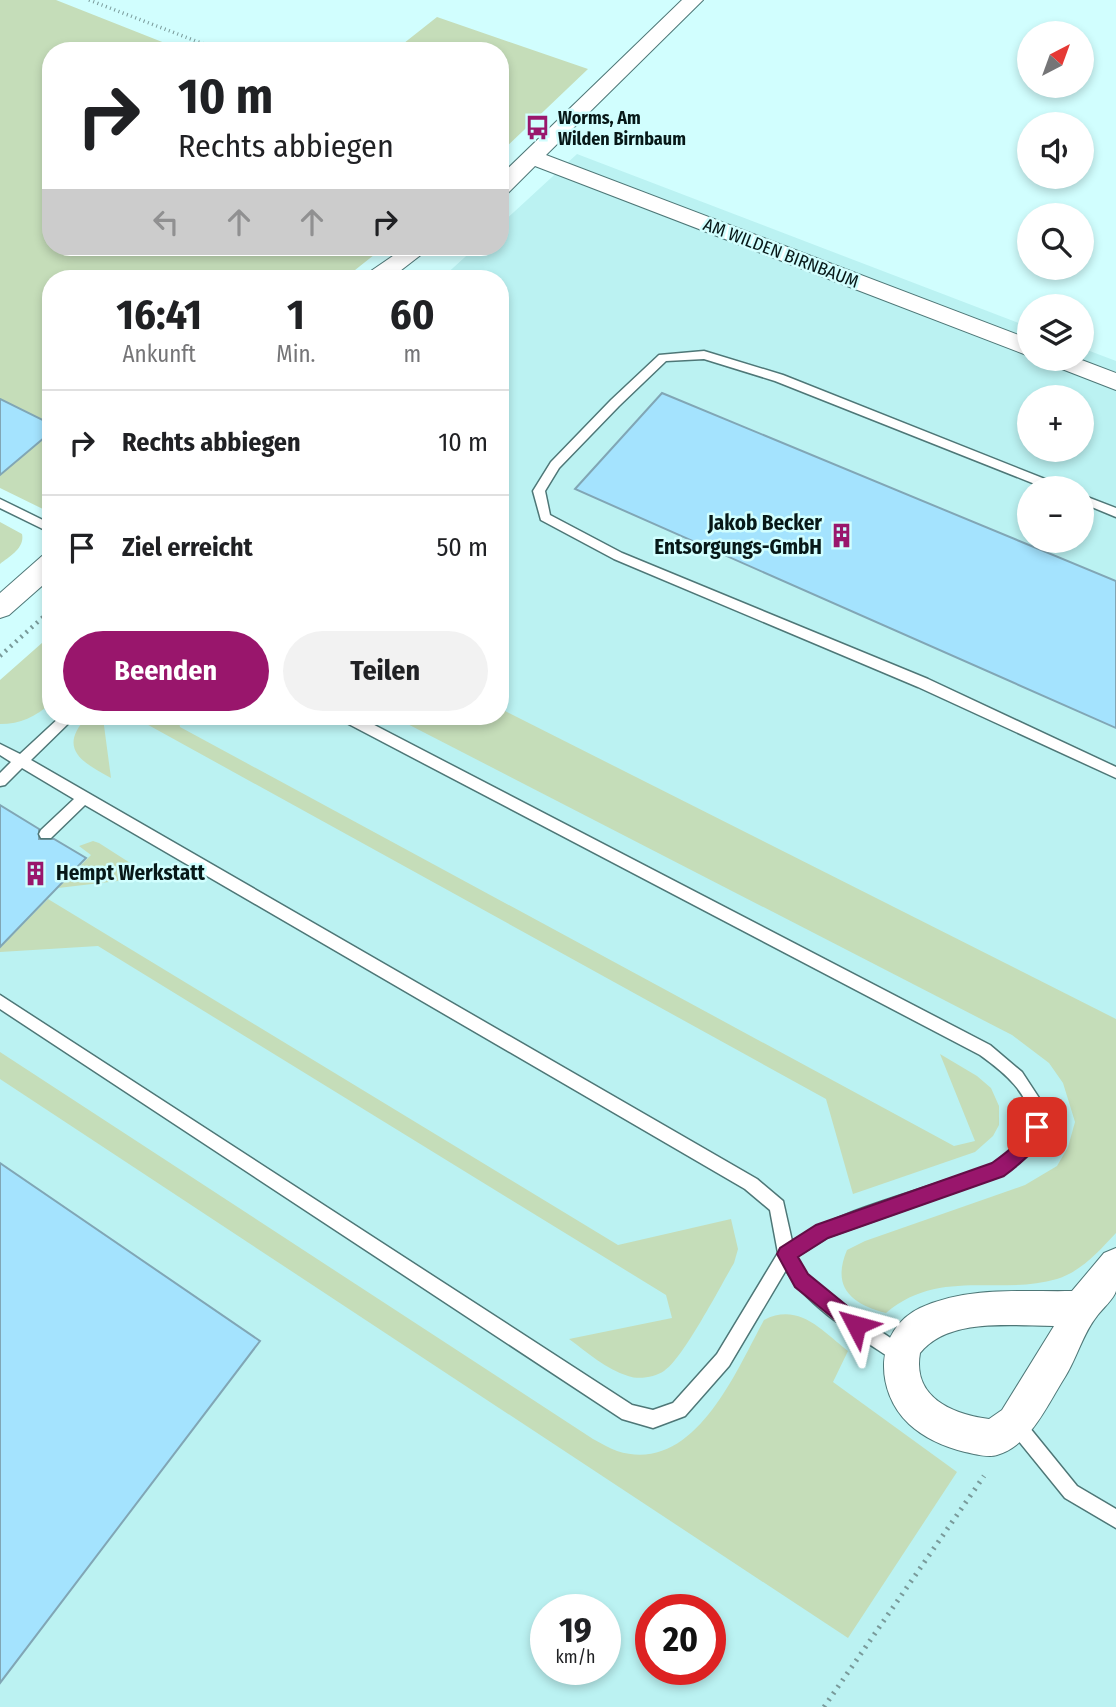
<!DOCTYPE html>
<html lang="de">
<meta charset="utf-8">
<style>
body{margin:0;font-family:"Fira Sans Condensed",sans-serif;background:#f2f2f2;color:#202124;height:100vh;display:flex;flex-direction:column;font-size:26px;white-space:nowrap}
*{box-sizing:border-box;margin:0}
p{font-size:23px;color:#757577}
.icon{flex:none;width:38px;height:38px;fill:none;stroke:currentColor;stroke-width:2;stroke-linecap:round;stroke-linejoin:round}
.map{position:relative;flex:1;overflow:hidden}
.details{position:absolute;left:42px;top:270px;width:467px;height:455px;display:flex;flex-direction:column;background:#fff;border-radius:28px;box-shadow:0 4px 10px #0003}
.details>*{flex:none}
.top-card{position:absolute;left:42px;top:42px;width:467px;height:214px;border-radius:28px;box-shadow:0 4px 10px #0003;background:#fff;color:#202124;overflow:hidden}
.needle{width:46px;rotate:41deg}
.buttons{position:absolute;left:1017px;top:21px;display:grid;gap:14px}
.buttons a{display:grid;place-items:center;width:77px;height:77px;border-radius:50%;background:#fff;box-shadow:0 4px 10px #0003;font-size:35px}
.speed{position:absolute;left:530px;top:1594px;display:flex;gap:14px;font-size:35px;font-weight:700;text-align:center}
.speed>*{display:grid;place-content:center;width:91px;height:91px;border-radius:50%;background:#fff;box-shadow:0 4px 10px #0003;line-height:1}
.speed small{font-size:18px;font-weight:400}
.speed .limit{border:10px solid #d22;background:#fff;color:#111}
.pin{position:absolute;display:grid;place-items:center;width:60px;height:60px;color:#fff;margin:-30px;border-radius:14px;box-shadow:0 4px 10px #0006}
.me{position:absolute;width:77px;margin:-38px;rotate:309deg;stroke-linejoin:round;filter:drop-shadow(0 0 5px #0008)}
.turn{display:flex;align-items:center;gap:24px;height:147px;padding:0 21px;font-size:32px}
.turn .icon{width:91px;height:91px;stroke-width:2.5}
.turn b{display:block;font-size:49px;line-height:60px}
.lanes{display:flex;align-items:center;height:66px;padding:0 21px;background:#0003;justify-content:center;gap:35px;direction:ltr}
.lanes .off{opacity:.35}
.eta{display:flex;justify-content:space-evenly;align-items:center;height:119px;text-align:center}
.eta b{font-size:42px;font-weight:700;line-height:49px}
.primary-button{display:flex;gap:14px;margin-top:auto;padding:14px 21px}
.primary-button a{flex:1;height:80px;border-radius:42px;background:#99166c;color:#fff;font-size:28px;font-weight:700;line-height:80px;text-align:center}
.primary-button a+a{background:#f2f2f2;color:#202124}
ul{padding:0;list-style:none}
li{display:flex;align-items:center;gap:21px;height:105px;padding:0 21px;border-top:2px solid #e0e0e0}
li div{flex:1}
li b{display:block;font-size:26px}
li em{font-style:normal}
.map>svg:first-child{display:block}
.built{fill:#bbf2f2;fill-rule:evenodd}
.green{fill:#c5ddb9}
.building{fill:#a4e3fe;stroke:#81a6b5;stroke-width:2}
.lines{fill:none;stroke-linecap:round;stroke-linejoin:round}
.lane-casing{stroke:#4e7777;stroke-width:3}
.street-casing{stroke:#4e7777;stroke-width:2}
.path-far2{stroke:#799a9a;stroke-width:3.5;stroke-dasharray:1 3.5;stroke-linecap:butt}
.path-far1{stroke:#799a9a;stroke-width:4.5;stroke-dasharray:2 5;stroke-linecap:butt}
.path{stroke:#799a9a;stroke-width:5;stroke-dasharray:2 6;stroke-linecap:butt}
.lane{fill:#fff;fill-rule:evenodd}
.street{fill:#fff;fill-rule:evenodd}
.route{fill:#99166c;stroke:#630e46;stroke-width:2}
.labels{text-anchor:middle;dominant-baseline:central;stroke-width:5;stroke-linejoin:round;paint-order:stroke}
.far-poi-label{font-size:18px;font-weight:bold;fill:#071818;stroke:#d1fefe;text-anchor:start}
.far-street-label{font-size:18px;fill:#071818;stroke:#d1fefe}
.poi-label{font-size:21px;font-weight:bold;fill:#071818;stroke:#d1fefe;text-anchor:end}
</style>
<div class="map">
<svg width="1116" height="1707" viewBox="0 0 1116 1707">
<rect width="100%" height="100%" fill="#d1fefe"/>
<!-- built -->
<path class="built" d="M577,154L1029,327V359H1082V348L1116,361V1707H0V684L51,637V716H500V278H442L476,247H500L501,224ZM1029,397H1082V450H1029ZM1029,488H1082V541H1029ZM546,1610H606V1670H546ZM651,1610H710V1670H651Z"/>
<!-- green -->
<path class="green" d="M0,0H56L185,51H51V247H384L345,278H51V424L0,399Z
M437,17L588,69L502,151L500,51H394Z
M51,432V511H47L0,488V475Z
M0,522L22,534C25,548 10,556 0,564Z
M51,635V703C35,717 21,724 0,724V680Z
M501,709L1116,1019V1233C1099,1251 1082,1271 1057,1279C997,1296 939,1268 886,1313C852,1304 831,1288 847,1250L865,1241L1025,1185L1057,1166L1068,1147L1075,1122L1063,1083L1049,1063L1012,1035L392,716H500Z
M88,716H119L103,718L111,778C81,762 57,748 88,716Z
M132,716H178L180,727L954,1146L975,1141L940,1054L977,1076L991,1088L999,1106V1125L993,1136L975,1152L853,1194L826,1099Z
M93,841L99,843L152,877L58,888L91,855L79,846Z
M48,899L618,1245L731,1219L738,1249L734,1263C721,1285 683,1359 664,1371C655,1377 639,1380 628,1376C606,1369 588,1353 569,1339L672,1318L666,1295L98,946L0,952V948Z
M0,1052L593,1439C601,1443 609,1448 617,1451C694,1476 736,1371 764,1320C799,1302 822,1331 848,1351L833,1382L957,1472L848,1638L0,1079Z"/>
<!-- building -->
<path class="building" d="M662,393L1116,581V728L575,489Z
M0,399L51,424V432L0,475Z
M0,805L39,829V839H54L86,858L0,947Z
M0,1163L260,1341L0,1683Z"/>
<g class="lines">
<defs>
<path id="lane" d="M704,351L783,375L1060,485L1062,488H1045L775,381L704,359L666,361L619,406L559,468L545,491L550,515L622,553L928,679L1116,767V778L918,687L614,559L541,520L533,491L551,462L611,400L659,355Z
M1082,495L1116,508V517L1082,503Z
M0,499L51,524V533L0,508Z
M61,716H76L31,760L757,1179L783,1201L792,1241C839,1212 895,1198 947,1180C961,1175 979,1172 992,1164C1006,1157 1026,1142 1029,1126C1035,1096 1001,1070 980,1055L341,720L340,716H357L990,1045L1022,1072L1041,1101L1045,1114L1044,1127L1037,1145L1030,1154L1003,1175L828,1237L796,1257L807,1275L862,1319L907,1349L909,1355L907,1361L901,1363L895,1361C859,1337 807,1307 786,1270L729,1366L685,1416L653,1428L622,1419L0,1009V995L632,1405L653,1410L673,1403L717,1354L778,1253L770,1210L745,1189L85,805L51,838H41L39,834L41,830L74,799L22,768L5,785L0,786V773L11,762L0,755V744L20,754Z
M1015,1414L1021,1417L1077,1486L1116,1509V1528L1065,1498L1009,1429L1006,1423L1009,1417Z"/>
<path id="street" d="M682,0H703L546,155L1029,339V356L535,166L508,193L500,194V176Z
M406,247H431L391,278H365L368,273Z
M1045,359H1079L1116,373V390L1049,364Z
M51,554V578L9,615L0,618V593L42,556Z
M1116,1248C1116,1261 1116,1279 1116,1291C1114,1299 1102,1309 1097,1316C1083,1333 1077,1358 1065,1377C1047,1405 1031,1445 997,1455C988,1458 975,1454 965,1452C945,1447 924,1438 909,1424C874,1391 874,1330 920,1308C967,1286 1022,1292 1072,1291L1104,1253ZM1054,1326L1002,1410L989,1419C953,1414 912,1398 920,1353C949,1317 1012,1326 1054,1326Z"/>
</defs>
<!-- lane casing -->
<use href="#lane" class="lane-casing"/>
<!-- street casing -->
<use href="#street" class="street-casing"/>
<!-- path-far2 -->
<path class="path-far2" d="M89,0L222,51"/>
<!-- path-far1 -->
<path class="path-far1" d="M0,656L51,610"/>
<!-- path -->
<path class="path" d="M824,1707L984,1476"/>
<!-- lane -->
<use href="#lane" class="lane"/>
<!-- street -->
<use href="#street" class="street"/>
</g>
<!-- route -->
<path class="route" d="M1037,1119L1043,1121L1046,1127C1036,1150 1024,1161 1004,1176L828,1238L798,1257L808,1274L862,1318L865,1325L862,1331L856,1334L849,1331L795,1287L777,1254L780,1248L816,1225L992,1163C1009,1151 1022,1141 1031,1121Z"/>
<!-- icons -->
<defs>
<symbol id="bus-bare" viewBox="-9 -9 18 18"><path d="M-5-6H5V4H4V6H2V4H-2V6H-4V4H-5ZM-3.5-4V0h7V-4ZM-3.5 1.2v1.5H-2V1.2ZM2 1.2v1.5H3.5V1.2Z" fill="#99166c" stroke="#d1fefe" stroke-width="2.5" paint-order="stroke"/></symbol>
<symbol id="building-bare" viewBox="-9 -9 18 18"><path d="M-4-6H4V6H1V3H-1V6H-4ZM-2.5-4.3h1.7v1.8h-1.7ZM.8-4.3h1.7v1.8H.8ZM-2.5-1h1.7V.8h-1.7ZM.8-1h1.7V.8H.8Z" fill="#99166c" stroke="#d1fefe" stroke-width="2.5" paint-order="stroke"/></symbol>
</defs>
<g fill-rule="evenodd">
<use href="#bus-bare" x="520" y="110" width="35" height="35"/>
<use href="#building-bare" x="824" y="518" width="35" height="35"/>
<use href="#building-bare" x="18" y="856" width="35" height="35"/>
</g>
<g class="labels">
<!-- far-poi labels -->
<g class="far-poi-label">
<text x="558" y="118">Worms, Am<tspan x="558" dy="21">Wilden Birnbaum</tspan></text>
</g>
<!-- far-street labels -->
<g class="far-street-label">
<text transform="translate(781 253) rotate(21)">AM WILDEN BIRNBAUM</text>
</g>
<!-- poi labels -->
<g class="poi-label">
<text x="822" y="523">Jakob Becker<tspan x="822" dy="24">Entsorgungs-GmbH</tspan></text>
<text x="56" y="873" text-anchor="start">Hempt Werkstatt</text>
</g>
</g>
</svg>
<div class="buttons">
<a><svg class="needle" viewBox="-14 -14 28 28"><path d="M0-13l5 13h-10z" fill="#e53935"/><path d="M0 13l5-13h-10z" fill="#757577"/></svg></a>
<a><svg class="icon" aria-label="sound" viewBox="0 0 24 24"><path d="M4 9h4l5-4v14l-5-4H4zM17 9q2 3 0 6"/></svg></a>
<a><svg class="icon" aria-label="search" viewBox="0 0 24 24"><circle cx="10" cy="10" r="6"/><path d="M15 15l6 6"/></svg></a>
<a><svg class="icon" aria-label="layers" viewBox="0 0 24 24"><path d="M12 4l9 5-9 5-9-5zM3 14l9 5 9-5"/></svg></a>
<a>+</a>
<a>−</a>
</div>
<div class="speed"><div>19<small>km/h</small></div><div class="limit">20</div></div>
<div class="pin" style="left:1037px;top:1127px;background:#d93025"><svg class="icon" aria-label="arrive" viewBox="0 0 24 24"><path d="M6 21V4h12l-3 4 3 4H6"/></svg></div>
<svg class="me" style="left:856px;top:1325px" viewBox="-20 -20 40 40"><path d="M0-17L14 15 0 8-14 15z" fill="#99166c" stroke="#fff" stroke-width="4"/></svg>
<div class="top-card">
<div class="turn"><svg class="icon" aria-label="right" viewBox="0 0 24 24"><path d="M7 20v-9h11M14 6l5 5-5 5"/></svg><div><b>10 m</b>Rechts abbiegen</div></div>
<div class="lanes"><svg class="icon off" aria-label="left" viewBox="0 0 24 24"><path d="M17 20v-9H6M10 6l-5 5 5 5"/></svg><svg class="icon off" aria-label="ahead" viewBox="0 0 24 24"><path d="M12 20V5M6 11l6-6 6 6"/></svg><svg class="icon off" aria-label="ahead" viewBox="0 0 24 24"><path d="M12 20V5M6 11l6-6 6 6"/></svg><svg class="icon" aria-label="right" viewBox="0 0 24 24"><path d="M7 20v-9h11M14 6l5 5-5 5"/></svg></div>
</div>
<section class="details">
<div class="eta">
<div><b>16:41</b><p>Ankunft</p></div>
<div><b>1</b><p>Min.</p></div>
<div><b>60</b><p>m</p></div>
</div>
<ul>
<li><svg class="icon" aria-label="right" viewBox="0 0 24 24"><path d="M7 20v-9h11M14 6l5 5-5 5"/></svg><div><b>Rechts abbiegen</b></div><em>10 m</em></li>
<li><svg class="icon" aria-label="arrive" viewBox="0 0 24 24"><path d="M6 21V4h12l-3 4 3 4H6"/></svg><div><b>Ziel erreicht</b></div><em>50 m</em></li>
</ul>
<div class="primary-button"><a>Beenden</a><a>Teilen</a></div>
</section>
</div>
